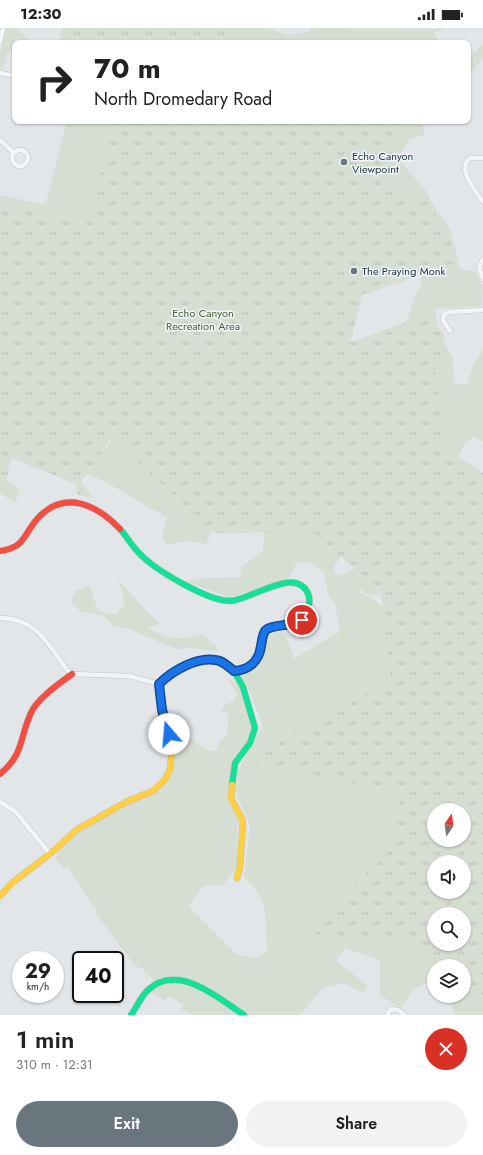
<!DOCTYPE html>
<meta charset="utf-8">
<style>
body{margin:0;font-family:Jost,sans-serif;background:#f2f2f2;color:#222;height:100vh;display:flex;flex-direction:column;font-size:15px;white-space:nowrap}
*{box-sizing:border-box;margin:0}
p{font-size:13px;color:#767676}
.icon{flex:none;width:22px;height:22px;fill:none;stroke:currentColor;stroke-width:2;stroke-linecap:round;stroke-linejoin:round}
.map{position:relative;height:987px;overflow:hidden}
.side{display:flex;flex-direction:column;background:#fff;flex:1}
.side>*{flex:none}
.banner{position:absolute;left:12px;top:12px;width:459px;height:84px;border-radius:8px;box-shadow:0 1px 3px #0004;background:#fff;color:#222;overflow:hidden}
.needle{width:26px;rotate:13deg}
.fabs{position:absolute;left:427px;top:775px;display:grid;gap:8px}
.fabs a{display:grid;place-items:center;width:44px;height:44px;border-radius:50%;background:#fff;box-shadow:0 1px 3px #0004;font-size:20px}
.speed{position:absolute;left:12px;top:923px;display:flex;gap:8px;font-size:20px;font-weight:700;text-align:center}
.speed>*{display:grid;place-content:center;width:52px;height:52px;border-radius:50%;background:#fff;box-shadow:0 1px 3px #0004;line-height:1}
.speed small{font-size:10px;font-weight:400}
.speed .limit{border:2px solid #111;border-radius:6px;background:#fff;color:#111}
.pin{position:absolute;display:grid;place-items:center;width:34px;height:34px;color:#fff;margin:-17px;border:2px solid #fff;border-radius:50%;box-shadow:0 1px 4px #0007}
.me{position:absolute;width:44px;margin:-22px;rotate:342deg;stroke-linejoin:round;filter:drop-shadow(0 0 3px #0008)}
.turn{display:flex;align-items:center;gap:14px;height:84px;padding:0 16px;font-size:18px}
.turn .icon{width:52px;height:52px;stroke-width:2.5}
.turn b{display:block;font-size:28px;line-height:34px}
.round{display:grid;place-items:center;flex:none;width:42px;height:42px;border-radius:21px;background:#f2f2f2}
.summary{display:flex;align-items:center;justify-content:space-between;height:68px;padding:0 16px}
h1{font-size:24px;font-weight:600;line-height:30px}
.action{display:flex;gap:8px;margin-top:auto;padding:8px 16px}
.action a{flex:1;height:46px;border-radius:24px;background:#69767e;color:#fff;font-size:16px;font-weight:600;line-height:46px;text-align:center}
.action a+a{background:#f2f2f2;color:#222}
.status{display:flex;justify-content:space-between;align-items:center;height:28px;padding:0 20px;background:#fff;direction:ltr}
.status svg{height:11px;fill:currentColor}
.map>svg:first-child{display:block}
.grass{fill:#d6ddd3;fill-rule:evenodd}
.park{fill:url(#park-tufts);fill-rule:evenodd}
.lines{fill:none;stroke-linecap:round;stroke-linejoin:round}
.street-casing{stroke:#c1c4c7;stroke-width:5.5}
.fast-casing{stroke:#c1c4c7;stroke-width:7}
.slow-casing{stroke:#c1c4c7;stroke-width:7}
.jam-casing{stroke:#c1c4c7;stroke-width:7}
.street{stroke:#f3f4f5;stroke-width:4.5}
.fast{stroke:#16e098;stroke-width:6}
.slow{stroke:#ffcf43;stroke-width:6}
.jam{stroke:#f24e42;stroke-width:6}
.route-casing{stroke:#114b97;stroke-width:10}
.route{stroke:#1a73e8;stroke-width:7}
.poi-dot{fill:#69767e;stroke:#f1f5f8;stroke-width:1.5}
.labels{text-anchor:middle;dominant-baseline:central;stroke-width:3;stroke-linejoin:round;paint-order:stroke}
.poi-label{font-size:11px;fill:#273944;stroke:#f1f5f8;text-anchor:start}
.park-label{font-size:11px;fill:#476133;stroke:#f1f5f8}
</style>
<div class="status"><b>12:30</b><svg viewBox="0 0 49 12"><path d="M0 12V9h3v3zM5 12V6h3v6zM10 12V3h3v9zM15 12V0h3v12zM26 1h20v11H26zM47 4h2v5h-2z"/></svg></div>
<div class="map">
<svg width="483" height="987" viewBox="0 0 483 987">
<defs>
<pattern id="park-tufts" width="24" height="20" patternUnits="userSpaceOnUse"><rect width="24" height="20" fill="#d6ddd3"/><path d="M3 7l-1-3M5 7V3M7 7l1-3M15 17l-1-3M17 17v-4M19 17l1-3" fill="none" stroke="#b8beb6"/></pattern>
</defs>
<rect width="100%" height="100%" fill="#e3e6e9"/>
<!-- grass -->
<path class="grass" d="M6,0H17L32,15H15V24H8L3,42L0,40V26Z
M91,0H267L287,7L309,3L312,0L449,1L435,4L439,15H109Z
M483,15V30L468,48V32Z
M67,93H421L425,106L409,112L400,126L401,134L427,164L433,177L450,201L460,241L476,244L483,261L482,278L435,281L438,304L453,330L454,355L467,357L473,338L483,321V414L475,409C465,411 461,423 458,432L342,526L334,539V544L338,548L362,538L382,562C376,570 367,568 360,561L359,564L376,573L402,597L483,594V987H455L448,968H464V938H434V952L415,960L400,980L380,967V932L345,920L337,930L338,934L368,958L363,965L343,955L323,960L300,987H247L192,951L169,949L153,952L143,941L136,939L95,884L97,880L94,879L67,839L64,842L55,830L77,803L133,773L160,762L169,754L175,720L171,699L173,697L208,723H216L220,712L226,709L229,686L220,682L225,677L234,673L237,666L228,652L235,654L242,659L253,697L250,712L232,735L228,773L238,788L237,839L223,857L204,858L188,878L236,926L257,931L267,922C265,889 270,873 244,849L250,797L235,764L234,749L263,698L252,669L241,647L257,636L267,607L284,603L294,631L340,603L335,576L328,567L324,545L310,534L297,535L287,553L260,560L231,570L184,553L206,550L240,549L242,543L240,540L263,523L264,502L213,500L206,516L187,513L166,517L162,506L167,489C138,475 112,454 82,444L95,426C108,425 108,415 114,406L385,315L408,290L414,270L421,256V243L0,232V167L41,176L46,174ZM434,782H464V812H434ZM434,834H464V864H434ZM434,886H464V916H434Z
M0,448L7,452L20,463L15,475L0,465Z
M119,553C134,567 144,582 159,595L148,601C170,611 179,613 202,606L216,618L218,623L189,620L176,621L129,601L112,597L103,587L81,584L71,574L76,563L89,557L98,583L116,587L125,576Z
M174,954L195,958L238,987H192L181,981L183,977L169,968L165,973L150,963L157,958Z"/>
<!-- park -->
<path class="park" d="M62,0H207L270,15H59Z
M113,93H401L385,162L427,171L430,179L447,200L455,235L362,267L351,314L432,285V289L446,310L442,312L447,325L435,339L443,419L483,445V978L464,957V938H443L395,907L316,915L314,896L386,827L400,787L399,765L248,732L391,652L380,562L313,504L215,505L111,410L81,454L93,470L78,467L76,456L12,430L5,457L0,456V174L89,195ZM434,782H464V812H434ZM434,834H464V864H434ZM434,886H464V916H434Z"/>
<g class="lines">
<defs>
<path id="street" d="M0,14L3,0
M0,45L15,48
M0,112L14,125
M12 130a8 8 0 1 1 16 0a8 8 0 1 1-16 0Z
M483,130H470C456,141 476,163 483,174
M483,231L479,239L483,251
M450,303L443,292L444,287L449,284L483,282
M0,590C36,590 48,616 67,642L72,646L129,648L159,656
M0,774L16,784L50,826
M387,987L391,981L398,982L405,987"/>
<path id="fast" d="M120,501C128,510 133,520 141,527C157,543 208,573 230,573C250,573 298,535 309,568C310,574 309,580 306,585C296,602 279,593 266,602C253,620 267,637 234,643
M168,701L162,682L159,656L179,640L189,636L216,631L234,643L243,659L255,700L250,715L235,735L232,757
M131,987C137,979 141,968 148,962C178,934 218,970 244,987"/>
<path id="slow" d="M232,757L231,770L243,793L240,839L237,850
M0,868L12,855L56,821L76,802L128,773L153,763L165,752L170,741L173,715L168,701"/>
<path id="jam" d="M0,523C26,519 22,508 38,490C65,461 97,477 120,501
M0,746C26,725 19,706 33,681C42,667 59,656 72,646"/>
</defs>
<!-- street casing -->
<use href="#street" class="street-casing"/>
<!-- fast casing -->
<use href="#fast" class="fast-casing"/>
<!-- slow casing -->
<use href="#slow" class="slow-casing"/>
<!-- jam casing -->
<use href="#jam" class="jam-casing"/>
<!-- street -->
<use href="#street" class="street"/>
<!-- fast -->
<use href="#fast" class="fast"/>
<!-- slow -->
<use href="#slow" class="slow"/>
<!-- jam -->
<use href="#jam" class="jam"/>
</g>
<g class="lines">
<defs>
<path id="route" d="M169,706L162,682L159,656C172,643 196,629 215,632C222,632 229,639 234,643C249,642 259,633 261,618C262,614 262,608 265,603C270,596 291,599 302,592"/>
</defs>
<!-- route casing -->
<use href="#route" class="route-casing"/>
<!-- route -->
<use href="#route" class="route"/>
</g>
<!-- markers -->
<g class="poi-dot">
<circle cx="344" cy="134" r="4"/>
<circle cx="354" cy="243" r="4"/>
</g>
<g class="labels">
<!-- poi labels -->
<g class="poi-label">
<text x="352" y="128">Echo Canyon<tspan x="352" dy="13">Viewpoint</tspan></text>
<text x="362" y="243">The Praying Monk</text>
</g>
<!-- park labels -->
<g class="park-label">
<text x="203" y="285">Echo Canyon<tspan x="203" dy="13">Recreation Area</tspan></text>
</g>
</g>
</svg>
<div class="fabs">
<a><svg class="needle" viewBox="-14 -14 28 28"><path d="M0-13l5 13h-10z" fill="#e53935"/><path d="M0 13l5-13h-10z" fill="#767676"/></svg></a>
<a><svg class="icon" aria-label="sound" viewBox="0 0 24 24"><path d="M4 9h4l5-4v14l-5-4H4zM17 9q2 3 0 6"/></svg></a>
<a><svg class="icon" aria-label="search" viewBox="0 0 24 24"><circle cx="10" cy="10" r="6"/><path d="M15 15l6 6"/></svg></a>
<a><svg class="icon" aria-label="layers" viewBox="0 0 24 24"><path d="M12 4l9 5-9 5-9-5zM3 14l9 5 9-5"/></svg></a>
</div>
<div class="speed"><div>29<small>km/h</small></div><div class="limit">40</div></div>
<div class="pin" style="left:302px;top:592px;background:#d93025"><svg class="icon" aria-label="arrive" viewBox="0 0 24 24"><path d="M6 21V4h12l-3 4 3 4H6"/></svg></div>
<svg class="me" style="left:169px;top:706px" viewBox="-20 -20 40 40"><circle r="19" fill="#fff"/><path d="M0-13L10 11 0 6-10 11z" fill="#1a73e8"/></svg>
<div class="banner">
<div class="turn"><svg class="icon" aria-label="right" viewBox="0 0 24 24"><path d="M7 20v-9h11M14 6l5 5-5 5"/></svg><div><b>70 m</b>North Dromedary Road</div></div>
</div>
</div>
<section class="side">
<div class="summary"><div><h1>1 min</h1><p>310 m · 12:31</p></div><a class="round" style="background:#d93025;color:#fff"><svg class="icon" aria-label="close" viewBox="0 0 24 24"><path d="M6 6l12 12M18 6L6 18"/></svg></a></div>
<div class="action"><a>Exit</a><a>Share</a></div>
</section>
